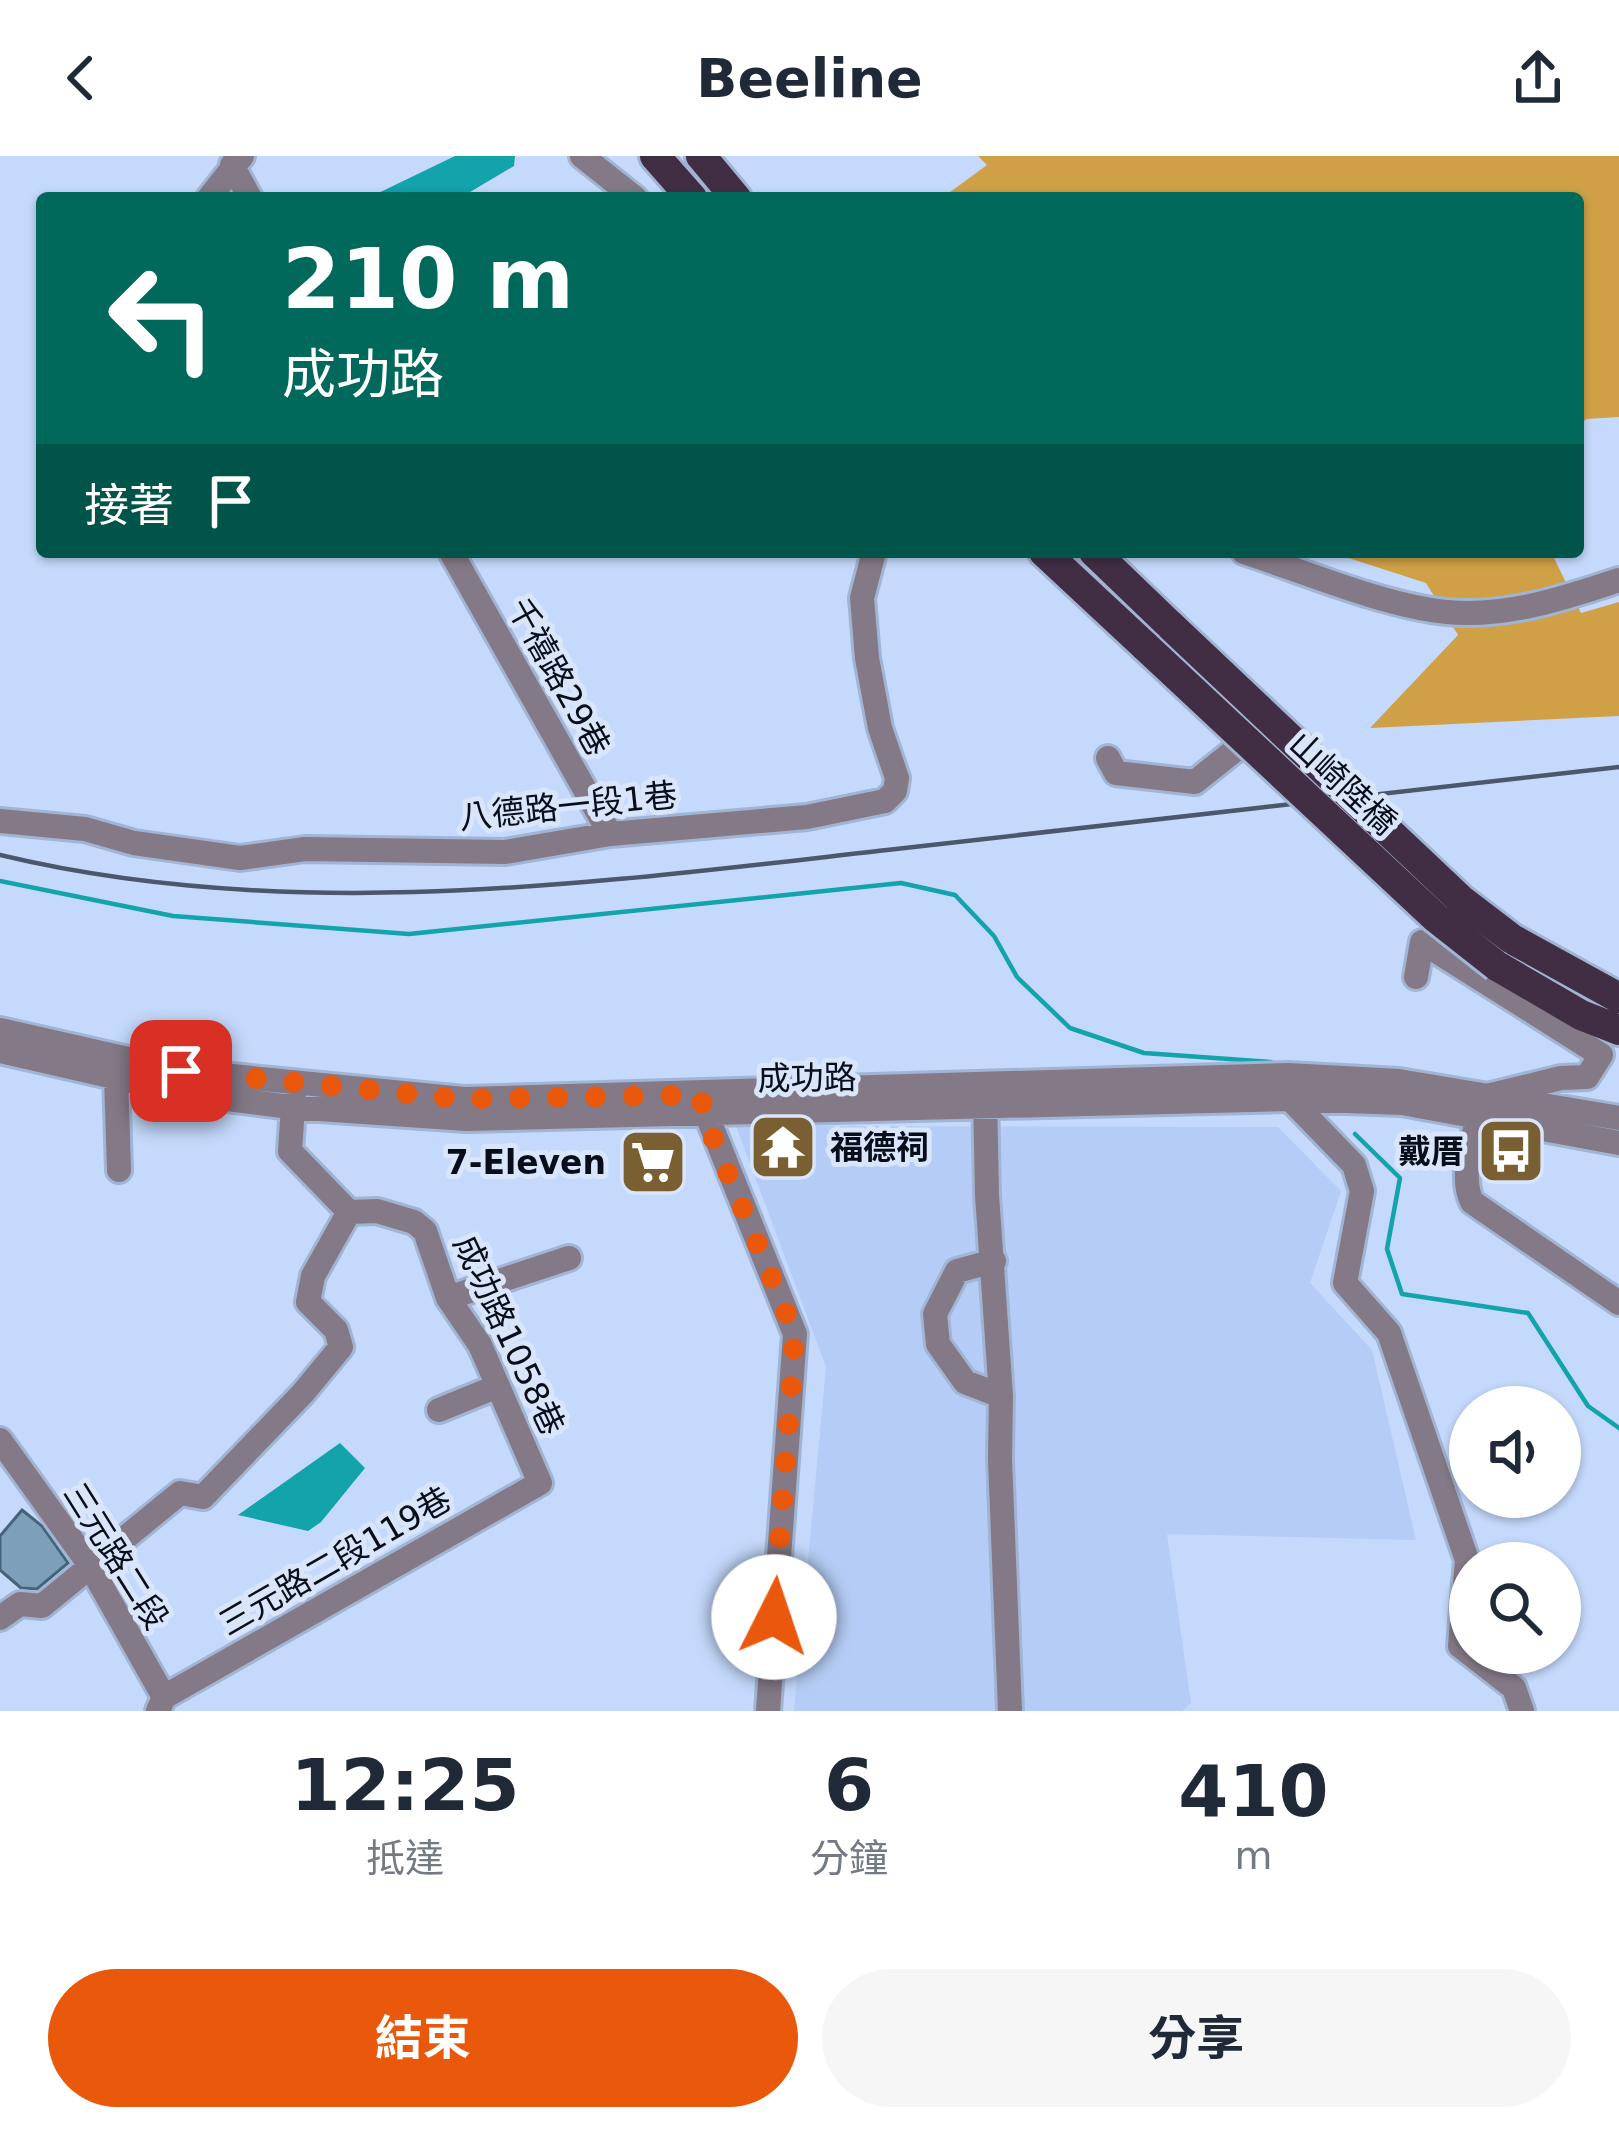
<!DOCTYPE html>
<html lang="zh-TW">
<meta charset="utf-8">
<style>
body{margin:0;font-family:"DejaVu Sans","Noto Sans TC",sans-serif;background:#f6f6f7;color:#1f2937;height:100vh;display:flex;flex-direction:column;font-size:45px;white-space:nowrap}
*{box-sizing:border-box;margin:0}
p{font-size:39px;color:#747a83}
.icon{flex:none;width:66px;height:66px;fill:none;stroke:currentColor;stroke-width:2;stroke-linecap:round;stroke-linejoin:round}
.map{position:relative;height:1555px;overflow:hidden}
.sheet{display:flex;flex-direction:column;background:#fff;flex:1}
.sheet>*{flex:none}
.top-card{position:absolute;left:36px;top:36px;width:1548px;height:366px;border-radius:12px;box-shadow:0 3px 9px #0004;background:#00695c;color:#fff;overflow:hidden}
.controls{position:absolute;left:1449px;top:1230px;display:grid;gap:24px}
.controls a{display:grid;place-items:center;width:132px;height:132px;border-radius:50%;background:#fff;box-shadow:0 3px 9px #0004;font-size:60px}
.pin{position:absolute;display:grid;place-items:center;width:102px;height:102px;color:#fff;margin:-51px;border-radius:24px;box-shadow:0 6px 18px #0006}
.me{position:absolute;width:132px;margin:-66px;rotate:4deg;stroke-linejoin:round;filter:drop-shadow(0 0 9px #0008)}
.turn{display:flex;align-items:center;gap:42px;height:252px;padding:0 48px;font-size:54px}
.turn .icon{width:156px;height:156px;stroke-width:2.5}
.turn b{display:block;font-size:84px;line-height:102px}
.then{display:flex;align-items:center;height:114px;padding:0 48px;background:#0003;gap:24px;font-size:45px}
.eta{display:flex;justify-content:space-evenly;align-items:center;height:204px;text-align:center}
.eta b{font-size:72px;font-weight:700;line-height:84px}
.cta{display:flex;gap:24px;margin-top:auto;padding:24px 48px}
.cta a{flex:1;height:138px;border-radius:72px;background:#ea580c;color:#fff;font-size:48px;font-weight:700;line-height:138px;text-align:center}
.cta a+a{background:#f6f6f7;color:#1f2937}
header{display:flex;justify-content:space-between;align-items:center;height:156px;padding:0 48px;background:#fff;font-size:54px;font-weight:700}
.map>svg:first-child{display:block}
.built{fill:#b5cdf6}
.green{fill:#cfa046}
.water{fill:#12a3ab}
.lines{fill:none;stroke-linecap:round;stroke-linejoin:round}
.stream{stroke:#12a3ab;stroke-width:4.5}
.building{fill:#7d9fb9;stroke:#44647c;stroke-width:3}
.minor-casing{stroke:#a2b4d3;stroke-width:30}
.major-casing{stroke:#a2b4d3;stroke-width:36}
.minor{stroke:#847986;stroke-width:24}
.major{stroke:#412e45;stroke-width:30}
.rail{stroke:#4b576b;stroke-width:4.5}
.major-bridge-casing{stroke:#a2b4d3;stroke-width:36;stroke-linecap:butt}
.major-bridge{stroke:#412e45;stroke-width:30}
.route{stroke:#ea580c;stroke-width:21;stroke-dasharray:0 37.8}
.labels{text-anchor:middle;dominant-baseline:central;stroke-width:10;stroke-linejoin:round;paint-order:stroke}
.street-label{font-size:33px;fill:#070e19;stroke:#d9e5fb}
.poi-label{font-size:33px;font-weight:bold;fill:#070e19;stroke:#d9e5fb;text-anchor:end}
</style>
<header><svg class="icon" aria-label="back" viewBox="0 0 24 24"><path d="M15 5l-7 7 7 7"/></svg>Beeline<svg class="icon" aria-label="share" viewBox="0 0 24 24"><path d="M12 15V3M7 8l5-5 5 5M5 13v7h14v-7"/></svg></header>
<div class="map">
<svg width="1619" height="1555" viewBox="0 0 1619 1555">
<rect width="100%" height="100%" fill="#c4d9fc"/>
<!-- built -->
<path class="built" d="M736,970L1278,971L1341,1035L1310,1127L1372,1194L1416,1384L1167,1378L1191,1547L1182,1555H794L826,1211Z"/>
<!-- green -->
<path class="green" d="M978,0H1619V261L1586,263L1578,271V42H942L987,9Z
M1330,396H1551L1581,457L1619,446V560L1370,572L1458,479L1426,427Z"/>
<!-- water -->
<path class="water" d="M455,0H515L514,10L460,42H368Z
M340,1287L365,1312L321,1366L308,1375L238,1359Z"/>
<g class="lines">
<!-- stream -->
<path class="stream" d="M0,725L173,760L409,778L901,727L955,739L994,780L1017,821L1070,872L1144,897L1271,906
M1355,978L1400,1022L1387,1093L1402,1138L1528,1157L1588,1250L1619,1272"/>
</g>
<!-- building -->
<path class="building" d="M786,972L798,1004L780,1010L769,977Z
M22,1354L42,1370L68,1407L37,1433L21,1432L0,1414V1380Z"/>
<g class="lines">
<defs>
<path id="minor" d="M582,0L635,42
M232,9L250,42
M209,42L242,0
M451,396L610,678
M1244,396C1305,416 1385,450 1447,456C1505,462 1565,442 1619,424
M1108,602L1116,617L1195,626L1245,586
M0,665L85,673L134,687L240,702L305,693L505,696L610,678L807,661L885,645L895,635L897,622L880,572L867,502L862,442L874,396
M1416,821L1422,786L1601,899L1587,921L1561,922L1487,940C1475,970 1458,1017 1472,1046L1619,1147
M0,874L181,915L464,943L1288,919L1399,925L1619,962
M0,895L188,938L290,951L466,963L1290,943L1402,947L1619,987
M116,921L119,1014
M1289,936L1290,943L1354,1009L1362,1035L1345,1127L1389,1177L1467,1404L1460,1490L1514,1532L1522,1555
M985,937L987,1039L1001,1240L1000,1303L1010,1555
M702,947L795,1178L768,1555
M994,1105L957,1115L935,1158L938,1188L965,1226L1001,1240
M448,1142L569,1102
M439,1254L498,1230
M0,1284L89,1408L164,1541L158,1555
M0,1462L20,1448L42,1450L180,1337L203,1341L303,1237L341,1191L336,1174L308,1146L313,1120L349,1056
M164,1541L540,1327L480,1189L448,1142L425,1075L414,1066L377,1055L349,1056L290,995L294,936"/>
<path id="major" d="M655,0L692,42
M701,0L736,42
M1044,396L1146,491
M1094,396L1171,470
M1512,783L1619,842
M1497,810L1581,859L1619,874"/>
</defs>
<!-- minor casing -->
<use href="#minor" class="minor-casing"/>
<!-- major casing -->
<use href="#major" class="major-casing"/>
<!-- minor -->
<use href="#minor" class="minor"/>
<!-- major -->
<use href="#major" class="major"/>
<!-- rail -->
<path class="rail" d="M0,699C291,769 594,727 887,694C1131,666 1375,639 1619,611"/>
<defs>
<path id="major-bridge" d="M1171,470L1461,744L1512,783
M1146,491L1436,762L1497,810"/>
</defs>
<!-- major-bridge casing -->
<use href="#major-bridge" class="major-bridge-casing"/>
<!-- major-bridge -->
<use href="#major-bridge" class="major-bridge"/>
</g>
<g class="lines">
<!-- route -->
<path class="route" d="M181,915L464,943L701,939L704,960L795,1178L774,1461"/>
</g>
<!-- icons -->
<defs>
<symbol id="temple-square" viewBox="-11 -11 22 22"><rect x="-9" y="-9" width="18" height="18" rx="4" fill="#795f31" stroke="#d9e5fb"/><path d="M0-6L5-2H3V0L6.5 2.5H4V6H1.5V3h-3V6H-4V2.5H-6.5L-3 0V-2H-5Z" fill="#fff"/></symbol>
<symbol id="bus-square" viewBox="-11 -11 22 22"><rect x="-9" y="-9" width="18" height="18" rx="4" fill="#795f31" stroke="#d9e5fb"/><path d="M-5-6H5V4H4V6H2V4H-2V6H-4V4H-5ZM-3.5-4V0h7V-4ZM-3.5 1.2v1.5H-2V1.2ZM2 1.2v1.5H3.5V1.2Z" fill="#fff"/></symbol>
<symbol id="supermarket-square" viewBox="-11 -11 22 22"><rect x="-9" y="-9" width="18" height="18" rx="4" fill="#795f31" stroke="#d9e5fb"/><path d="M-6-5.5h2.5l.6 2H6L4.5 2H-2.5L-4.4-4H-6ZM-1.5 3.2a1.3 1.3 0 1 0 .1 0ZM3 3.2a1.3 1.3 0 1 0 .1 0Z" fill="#fff"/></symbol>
</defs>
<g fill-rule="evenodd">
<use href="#temple-square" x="745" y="953" width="76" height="76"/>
<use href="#bus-square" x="1473" y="957" width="76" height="76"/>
<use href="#supermarket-square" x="615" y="968" width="76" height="76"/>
</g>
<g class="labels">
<!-- street labels -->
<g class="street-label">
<text transform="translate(559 521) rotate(61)">千禧路29巷</text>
<text transform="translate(1343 627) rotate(43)">山崎陸橋</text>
<text transform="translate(568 650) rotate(-6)">八德路一段1巷</text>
<text transform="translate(807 922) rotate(-1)">成功路</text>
<text transform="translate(509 1179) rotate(65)">成功路1058巷</text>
<text transform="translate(116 1400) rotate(58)">三元路二段</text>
<text transform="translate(335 1405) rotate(-30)">三元路二段119巷</text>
</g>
<!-- poi labels -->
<g class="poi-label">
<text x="830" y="991" text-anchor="start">福德祠</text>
<text x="1464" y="995">戴厝</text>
<text x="606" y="1006">7-Eleven</text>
</g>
</g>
</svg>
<div class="controls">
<a><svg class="icon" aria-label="sound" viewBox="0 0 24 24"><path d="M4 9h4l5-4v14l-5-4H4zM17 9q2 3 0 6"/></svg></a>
<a><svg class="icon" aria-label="search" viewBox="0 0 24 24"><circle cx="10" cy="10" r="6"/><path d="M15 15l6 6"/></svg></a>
</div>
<div class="pin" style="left:181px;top:915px;background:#d93025"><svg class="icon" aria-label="arrive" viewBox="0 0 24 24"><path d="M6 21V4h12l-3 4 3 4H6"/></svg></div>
<svg class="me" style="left:774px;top:1461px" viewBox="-20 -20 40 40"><circle r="19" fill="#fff"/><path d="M0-13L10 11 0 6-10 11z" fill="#ea580c"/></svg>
<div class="top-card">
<div class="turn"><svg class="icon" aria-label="left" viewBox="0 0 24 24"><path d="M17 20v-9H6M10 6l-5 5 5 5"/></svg><div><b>210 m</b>成功路</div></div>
<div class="then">接著<svg class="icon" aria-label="arrive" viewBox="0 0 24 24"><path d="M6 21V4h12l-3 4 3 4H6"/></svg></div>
</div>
</div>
<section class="sheet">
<div class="eta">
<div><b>12:25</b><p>抵達</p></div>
<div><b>6</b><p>分鐘</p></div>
<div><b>410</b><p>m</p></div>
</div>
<div class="cta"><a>結束</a><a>分享</a></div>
</section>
